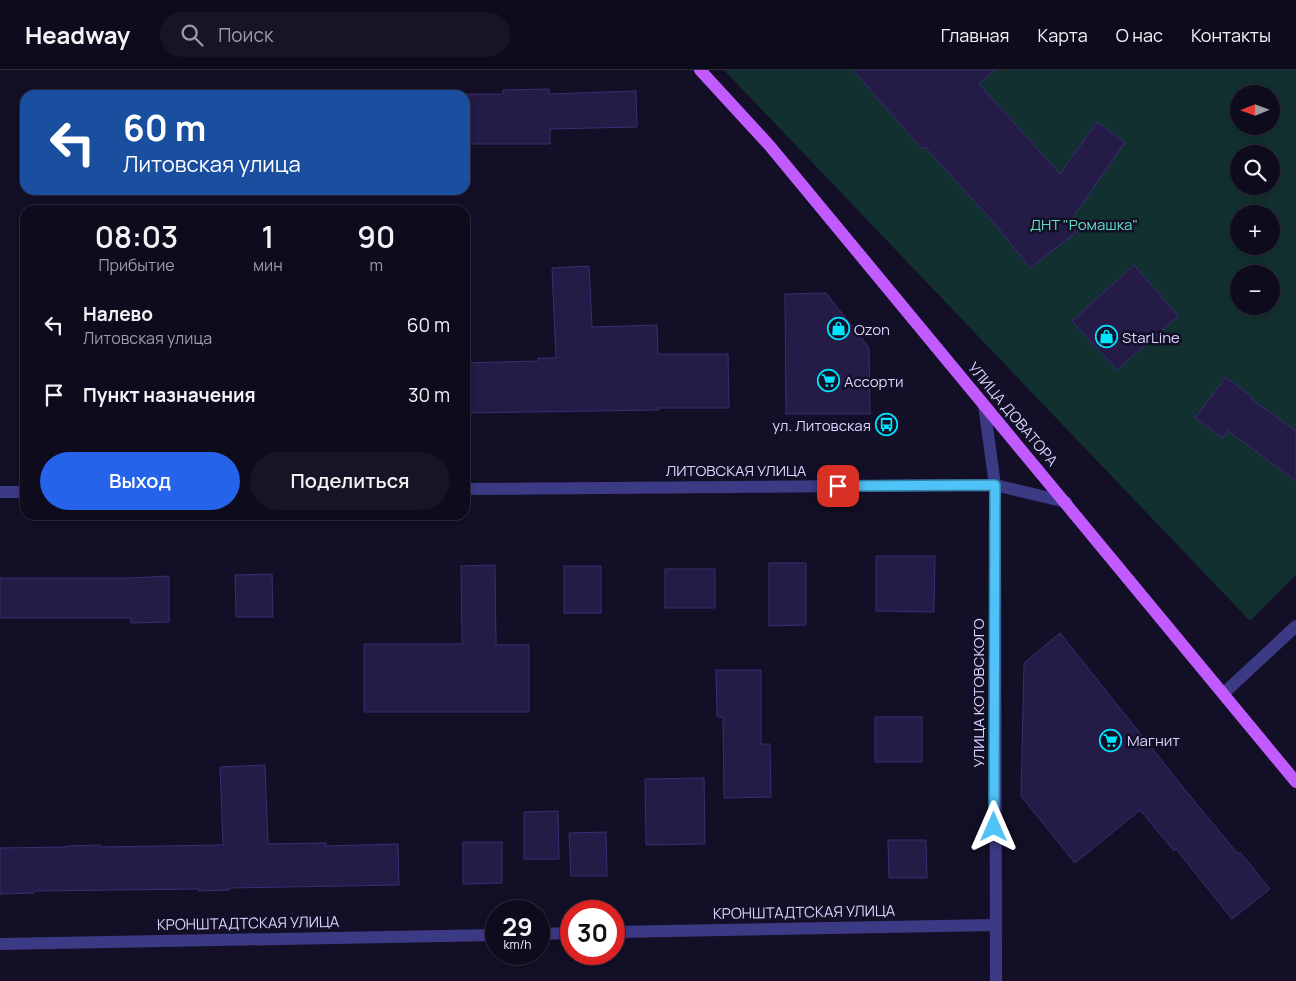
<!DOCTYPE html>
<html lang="ru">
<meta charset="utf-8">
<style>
body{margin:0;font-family:Manrope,sans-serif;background:#171425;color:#f1f3f6;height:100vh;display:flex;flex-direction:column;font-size:19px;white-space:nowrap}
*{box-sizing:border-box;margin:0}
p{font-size:16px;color:#9b9ba3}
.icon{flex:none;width:28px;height:28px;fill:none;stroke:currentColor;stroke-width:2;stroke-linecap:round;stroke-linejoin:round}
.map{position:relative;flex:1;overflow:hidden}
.sheet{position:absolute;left:20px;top:135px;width:450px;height:315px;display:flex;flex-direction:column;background:#0e0b1c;border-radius:15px;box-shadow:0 2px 8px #0003,0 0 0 1px #2e2b3b}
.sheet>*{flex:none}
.banner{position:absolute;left:20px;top:20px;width:450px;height:105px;border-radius:15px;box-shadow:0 2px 8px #0003,0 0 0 1px #2e2b3b;background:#1a4fa0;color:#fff;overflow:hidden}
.needle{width:32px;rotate:269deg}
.buttons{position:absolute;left:1230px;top:15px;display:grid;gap:10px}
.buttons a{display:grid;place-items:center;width:50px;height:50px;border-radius:50%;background:#0e0b1c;box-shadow:0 2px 8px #0003,0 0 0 1px #2e2b3b;font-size:25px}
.speed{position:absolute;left:485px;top:830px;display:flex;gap:10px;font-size:25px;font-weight:700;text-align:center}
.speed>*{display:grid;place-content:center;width:65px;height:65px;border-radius:50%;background:#0e0b1c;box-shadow:0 2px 8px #0003,0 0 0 1px #2e2b3b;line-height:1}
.speed small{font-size:12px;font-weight:400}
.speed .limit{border:8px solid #d22;background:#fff;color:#111}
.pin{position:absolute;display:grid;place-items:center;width:42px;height:42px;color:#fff;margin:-21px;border-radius:10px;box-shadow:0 2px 8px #0006}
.me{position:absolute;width:55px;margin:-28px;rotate:0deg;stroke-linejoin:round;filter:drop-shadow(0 0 4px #0008)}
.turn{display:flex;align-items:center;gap:18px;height:105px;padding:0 20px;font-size:22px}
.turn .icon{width:65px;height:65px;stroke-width:2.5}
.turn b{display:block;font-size:35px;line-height:42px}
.eta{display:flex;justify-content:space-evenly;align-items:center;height:85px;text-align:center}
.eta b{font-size:30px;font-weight:600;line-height:35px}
.primary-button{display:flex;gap:10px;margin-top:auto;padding:10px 20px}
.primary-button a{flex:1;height:58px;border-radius:30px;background:#2563eb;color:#fff;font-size:20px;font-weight:600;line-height:58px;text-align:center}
.primary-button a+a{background:#171425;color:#f1f3f6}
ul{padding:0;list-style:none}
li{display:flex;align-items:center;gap:15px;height:70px;padding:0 20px}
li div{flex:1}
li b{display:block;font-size:19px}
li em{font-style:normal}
header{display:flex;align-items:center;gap:30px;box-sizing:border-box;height:70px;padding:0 25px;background:#0e0b1c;border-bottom:1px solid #2e2b3b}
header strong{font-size:24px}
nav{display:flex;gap:28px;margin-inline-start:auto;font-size:18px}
.search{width:350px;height:45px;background:#171425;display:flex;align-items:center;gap:12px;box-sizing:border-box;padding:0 18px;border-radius:28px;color:#9b9ba3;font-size:19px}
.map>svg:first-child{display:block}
.green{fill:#12302f;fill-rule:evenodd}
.building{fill:#241b47;stroke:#3b2d73}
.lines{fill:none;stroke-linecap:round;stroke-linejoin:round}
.street{stroke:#3d3a85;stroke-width:12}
.primary{stroke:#c25bff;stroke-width:12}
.route-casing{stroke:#337fa1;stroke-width:12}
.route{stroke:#4fc3f7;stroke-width:9}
.labels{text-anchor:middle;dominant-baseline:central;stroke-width:5;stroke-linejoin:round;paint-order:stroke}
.park-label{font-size:15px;fill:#5fe0c0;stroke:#130f26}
.poi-label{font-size:15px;fill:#d9d4ff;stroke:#130f26;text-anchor:start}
.street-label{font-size:15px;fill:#d9d4ff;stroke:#130f26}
</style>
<header>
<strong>Headway</strong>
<div class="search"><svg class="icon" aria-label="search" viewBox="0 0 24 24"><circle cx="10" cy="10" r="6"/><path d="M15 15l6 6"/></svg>Поиск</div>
<nav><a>Главная</a><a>Карта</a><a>О нас</a><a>Контакты</a></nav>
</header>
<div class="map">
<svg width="1296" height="911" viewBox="0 0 1296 911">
<rect width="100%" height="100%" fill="#130f26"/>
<!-- green -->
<path class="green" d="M724,0H1296V505L1250,551ZM1239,24H1271V56H1239ZM1239,84H1271V116H1239ZM1239,144H1271V176H1239ZM1239,204H1271V236H1239Z"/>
<!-- building -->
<path class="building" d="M853,0H995L979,14L1060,104L1097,52L1125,72L1071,150L1079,160L1030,198L996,155L925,77L922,79Z
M549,19V24L636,21L637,57L550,59V74H465V24H503V20Z
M1134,195L1178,246L1117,300L1072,251Z
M589,196L592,257L657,255L658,284H728L729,338H658L659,340L465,343V293L538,291V288H556L552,198Z
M826,223L869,278L870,344H786L785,224Z
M1226,307L1252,327L1251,329L1296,361V411L1228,361L1223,368L1195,348Z
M876,486H935L934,542L876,541Z
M769,493H806V555L769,556Z
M495,495L496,575H529V642H364V574H462L461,496Z
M564,496H601V543H564Z
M665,499H715V538H665Z
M272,504L273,547H236L235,505Z
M169,506V552L131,553V548H0V508H131Z
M1060,563L1186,721L1238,784L1240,782L1270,819L1232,849L1176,779L1174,781L1140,740L1075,793L1021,726L1024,593Z
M716,600H761V674H770L771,727L724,728L723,647H717Z
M875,647H922V692H875Z
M265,695L268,774L326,773V776L398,774L399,815L230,818V820L199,821V819L34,821V823L0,824V778L66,777V776L100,775V777L223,775L220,697Z
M704,708L705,774L646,775L645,709Z
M558,741L559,789H524V742Z
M606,762L607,806H571L569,763Z
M888,770H926L927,808H889Z
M463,772H502V813L463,814Z"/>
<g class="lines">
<!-- street -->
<path class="street" d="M984,335L995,415L996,911
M465,419L995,415L1066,432
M0,422H25
M1224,623L1296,556
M614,862L995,855
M539,864L571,863
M0,874L496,865"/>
<!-- primary -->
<path class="primary" d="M700,0L769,75L1296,712"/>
</g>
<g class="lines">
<defs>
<path id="route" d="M838,416L995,415L994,757"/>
</defs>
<!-- route casing -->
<use href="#route" class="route-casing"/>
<!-- route -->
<use href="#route" class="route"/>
</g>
<!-- icons -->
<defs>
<symbol id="shop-ring" viewBox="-11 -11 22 22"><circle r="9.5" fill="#130f26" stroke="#00e5ff" stroke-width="1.5"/><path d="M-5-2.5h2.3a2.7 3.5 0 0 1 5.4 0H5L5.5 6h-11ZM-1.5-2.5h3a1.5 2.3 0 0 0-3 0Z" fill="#00e5ff"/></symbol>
<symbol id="supermarket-ring" viewBox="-11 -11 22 22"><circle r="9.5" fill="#130f26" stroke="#00e5ff" stroke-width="1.5"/><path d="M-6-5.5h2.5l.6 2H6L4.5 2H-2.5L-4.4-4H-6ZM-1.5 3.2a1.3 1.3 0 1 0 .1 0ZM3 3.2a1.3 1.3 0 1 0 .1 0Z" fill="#00e5ff"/></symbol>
<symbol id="bus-ring" viewBox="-11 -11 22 22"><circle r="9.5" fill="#130f26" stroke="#00e5ff" stroke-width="1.5"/><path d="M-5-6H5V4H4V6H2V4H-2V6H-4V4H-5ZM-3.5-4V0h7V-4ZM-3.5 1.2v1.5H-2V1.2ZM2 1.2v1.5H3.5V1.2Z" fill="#00e5ff"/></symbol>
</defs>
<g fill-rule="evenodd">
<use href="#shop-ring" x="826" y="246" width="25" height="25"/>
<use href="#shop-ring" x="1094" y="254" width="25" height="25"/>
<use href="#supermarket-ring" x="816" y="298" width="25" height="25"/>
<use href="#bus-ring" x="874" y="342" width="25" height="25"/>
<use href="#supermarket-ring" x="1098" y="658" width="25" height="25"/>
</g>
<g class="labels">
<!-- park labels -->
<g class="park-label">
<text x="1084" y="154">ДНТ "Ромашка"</text>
</g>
<!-- poi labels -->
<g class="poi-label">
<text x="854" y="259">Ozon</text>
<text x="1122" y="267">StarLine</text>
<text x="844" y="311">Ассорти</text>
<text x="871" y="355" text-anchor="end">ул. Литовская</text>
<text x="1127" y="670">Магнит</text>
</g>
<!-- street labels -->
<g class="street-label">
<text transform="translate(1013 344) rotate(50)">УЛИЦА ДОВАТОРА</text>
<text x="736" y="400">ЛИТОВСКАЯ УЛИЦА</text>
<text transform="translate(978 623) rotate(-90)">УЛИЦА КОТОВСКОГО</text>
<text transform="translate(804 842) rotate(-1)">КРОНШТАДТСКАЯ УЛИЦА</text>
<text transform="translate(248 853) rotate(-1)">КРОНШТАДТСКАЯ УЛИЦА</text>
</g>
</g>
</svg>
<div class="buttons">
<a><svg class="needle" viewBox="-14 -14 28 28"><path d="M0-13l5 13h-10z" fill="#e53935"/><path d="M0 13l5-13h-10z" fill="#9b9ba3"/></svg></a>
<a><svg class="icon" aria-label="search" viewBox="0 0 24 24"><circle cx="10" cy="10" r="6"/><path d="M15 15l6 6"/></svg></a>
<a>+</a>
<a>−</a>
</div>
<div class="speed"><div>29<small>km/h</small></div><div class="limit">30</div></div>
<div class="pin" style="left:838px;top:416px;background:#d93025"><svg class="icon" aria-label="arrive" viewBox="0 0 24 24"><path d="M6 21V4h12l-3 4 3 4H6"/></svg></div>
<svg class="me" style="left:994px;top:757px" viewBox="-20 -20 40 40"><path d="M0-17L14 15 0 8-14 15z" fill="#4fc3f7" stroke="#fff" stroke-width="4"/></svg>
<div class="banner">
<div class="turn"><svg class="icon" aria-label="left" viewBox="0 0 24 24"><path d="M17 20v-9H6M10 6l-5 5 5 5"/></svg><div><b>60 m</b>Литовская улица</div></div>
</div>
<section class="sheet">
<div class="eta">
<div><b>08:03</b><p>Прибытие</p></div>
<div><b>1</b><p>мин</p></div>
<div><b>90</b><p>m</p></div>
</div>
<ul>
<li><svg class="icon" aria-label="left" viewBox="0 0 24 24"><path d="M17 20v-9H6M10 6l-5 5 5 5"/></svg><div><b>Налево</b><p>Литовская улица</p></div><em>60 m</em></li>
<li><svg class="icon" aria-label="arrive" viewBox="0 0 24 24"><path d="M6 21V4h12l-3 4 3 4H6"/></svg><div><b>Пункт назначения</b></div><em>30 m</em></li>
</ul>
<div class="primary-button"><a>Выход</a><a>Поделиться</a></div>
</section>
</div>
